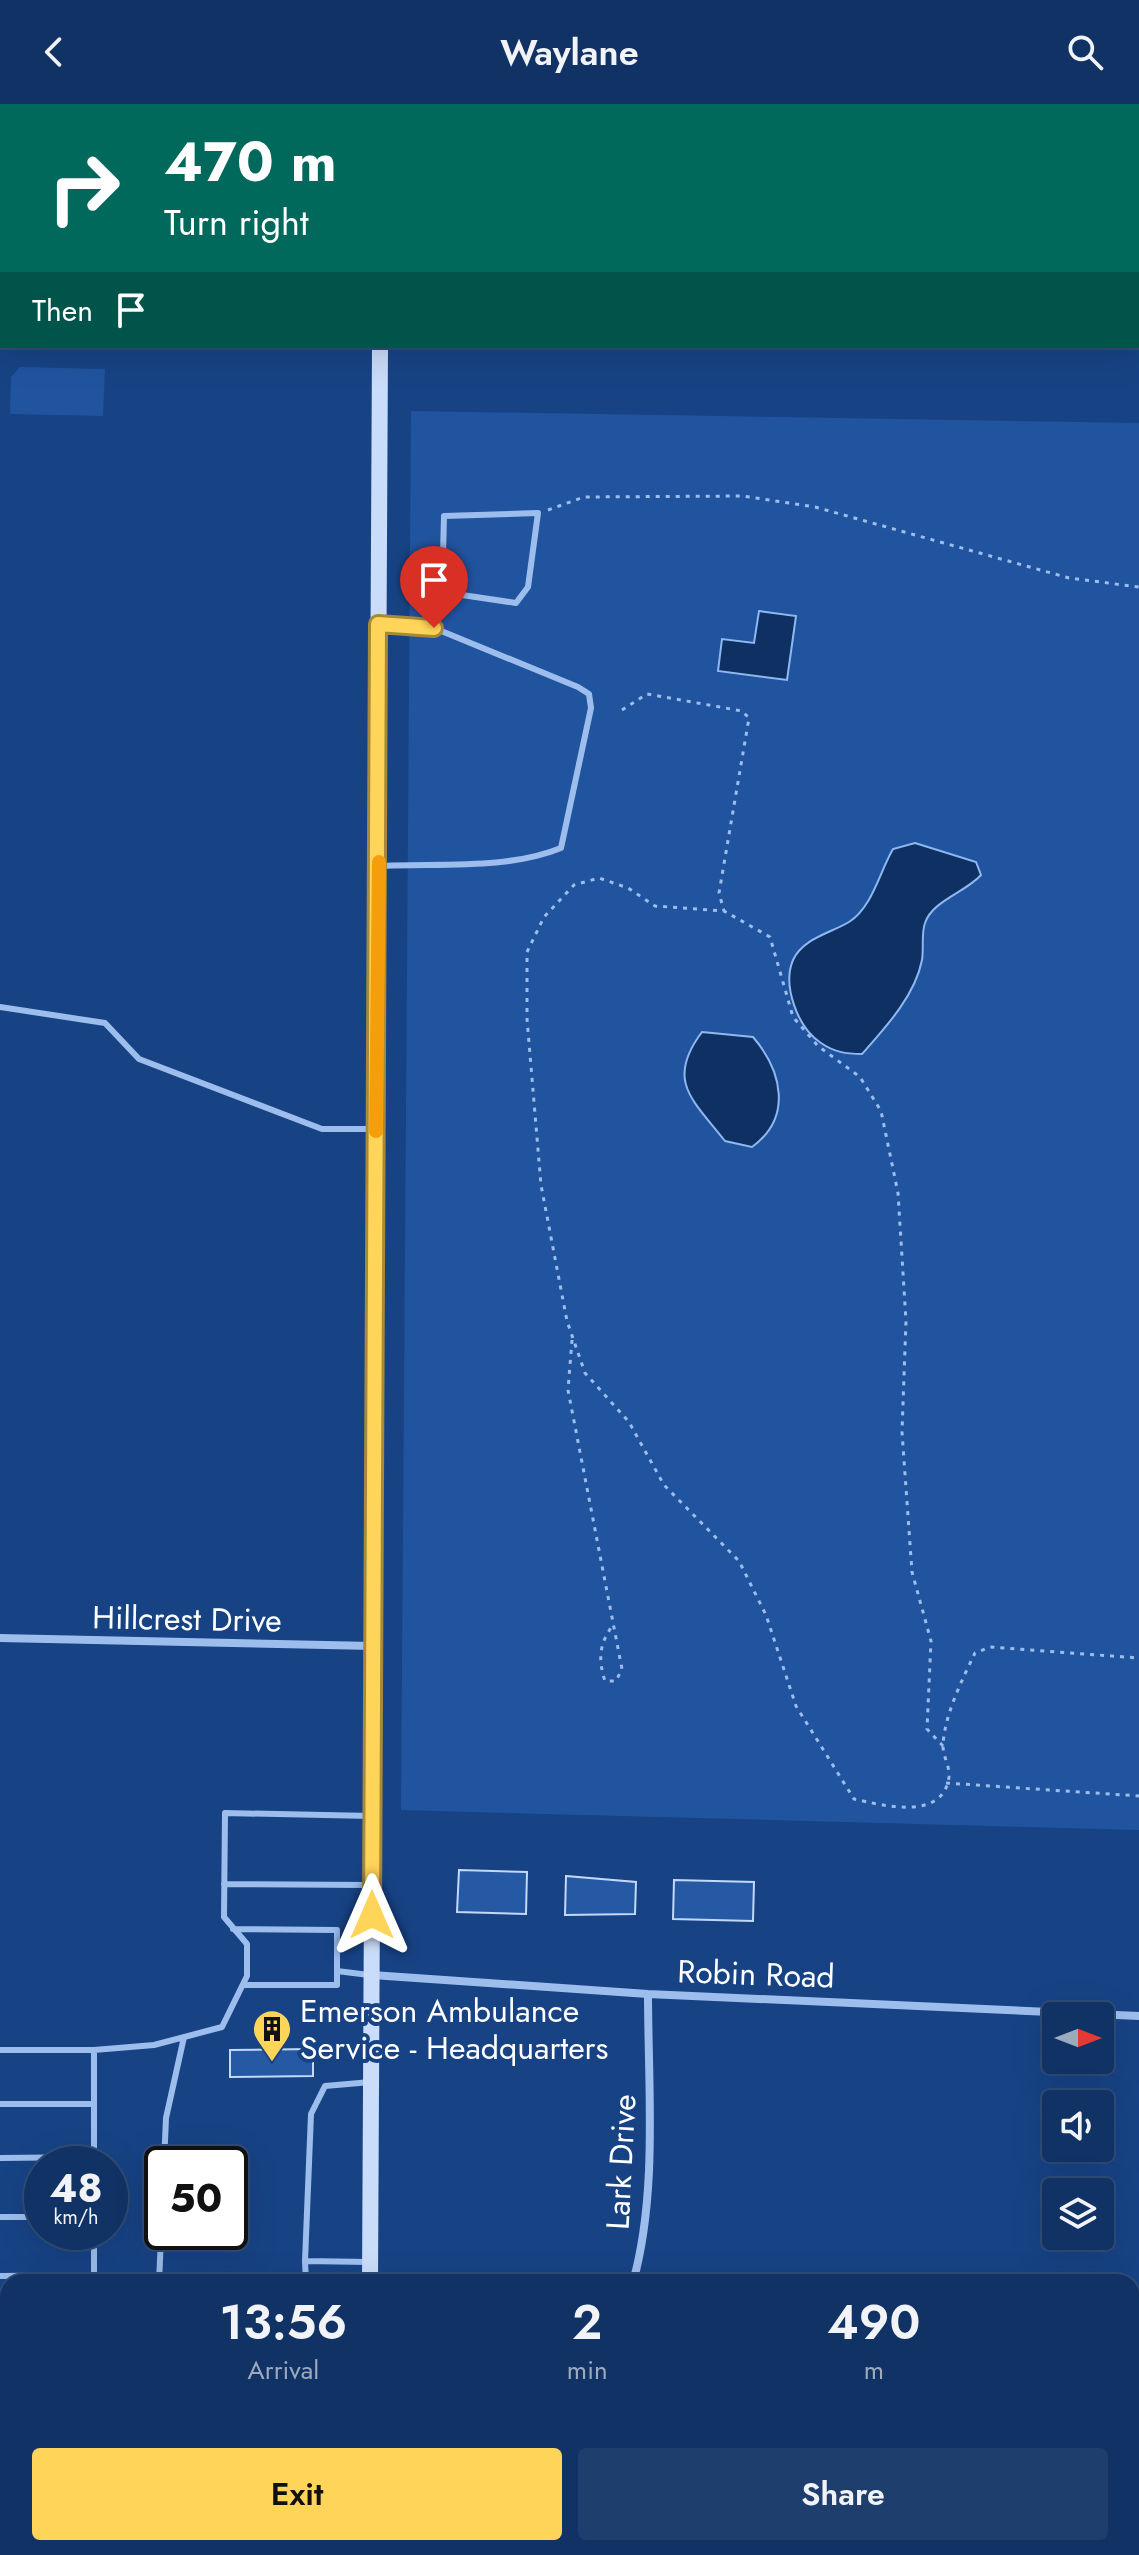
<!DOCTYPE html>
<style>
body{margin:0;font-family:Jost,sans-serif;background:#1e3e6d;color:#f1f3f6;height:100vh;display:flex;flex-direction:column;font-size:30px;white-space:nowrap}
*{box-sizing:border-box;margin:0}
p{font-size:26px;color:#9caabf}
.icon{flex:none;width:44px;height:44px;fill:none;stroke:currentColor;stroke-width:2;stroke-linecap:round;stroke-linejoin:round}
.map{position:relative;flex:1;overflow:hidden}
.details{position:absolute;left:0px;top:2170px;width:1140px;height:282px;display:flex;flex-direction:column;background:#113264;border-radius:24px 24px 0 0;box-shadow:0 8px 32px #0002,0 0 0 2px #304d78}
.details>*{flex:none}
.banner{position:absolute;left:0px;top:0px;width:1140px;height:244px;box-shadow:0 8px 32px #0002,0 0 0 2px #304d78;background:#00695c;color:#fff;overflow:hidden}
.needle{width:52px;rotate:90deg}
.tools{position:absolute;left:1042px;top:1898px;display:grid;gap:16px}
.tools a{display:grid;place-items:center;width:72px;height:72px;border-radius:8px;background:#113264;box-shadow:0 8px 32px #0002,0 0 0 2px #304d78;font-size:40px}
.speed{position:absolute;left:24px;top:2042px;display:flex;gap:16px;font-size:40px;font-weight:700;text-align:center}
.speed>*{display:grid;place-content:center;width:104px;height:104px;border-radius:50%;background:#113264;box-shadow:0 8px 32px #0002,0 0 0 2px #304d78;line-height:1}
.speed small{font-size:20px;font-weight:400}
.speed .limit{border:4px solid #111;border-radius:12px;background:#fff;color:#111}
.pin{position:absolute;display:grid;place-items:center;width:68px;height:68px;color:#fff;margin:-82px -34px;border-radius:50% 50% 50% 0;rotate:-45deg;box-shadow:0 0 8px #0007}
.pin .icon{rotate:45deg}
.me{position:absolute;width:88px;margin:-44px;rotate:0deg;stroke-linejoin:round;filter:drop-shadow(0 0 6px #0008)}
.turn{display:flex;align-items:center;gap:28px;height:168px;padding:0 32px;font-size:36px}
.turn .icon{width:104px;height:104px;stroke-width:2.5}
.turn b{display:block;font-size:56px;line-height:68px}
.then{display:flex;align-items:center;height:76px;padding:0 32px;background:#0003;gap:16px;font-size:30px}
.eta{display:flex;justify-content:space-evenly;align-items:center;height:136px;text-align:center}
.eta b{font-size:48px;font-weight:600;line-height:56px}
.primary-button{display:flex;gap:16px;margin-top:auto;padding:16px 32px}
.primary-button a{flex:1;height:92px;border-radius:8px;background:#ffd559;color:#111;font-size:32px;font-weight:600;line-height:92px;text-align:center}
.primary-button a+a{background:#1e3e6d;color:#f1f3f6}
header{display:flex;justify-content:space-between;align-items:center;height:104px;padding:0 32px;background:#113264;font-size:36px;font-weight:600}
.map>svg:first-child{display:block}
.green{fill:#20549f}
.water{fill:#0f3063;stroke:#8fb8f0;stroke-width:2}
.building{fill:#2659a4;stroke:#c2d9fa;stroke-width:2}
.lines{fill:none;stroke-linecap:round;stroke-linejoin:round}
.path{stroke:#9dbeed;stroke-width:3;stroke-dasharray:4 6;stroke-linecap:butt}
.service{stroke:#9dbeed;stroke-width:6}
.minor{stroke:#9dbeed;stroke-width:8}
.secondary{stroke:#c9dcf9;stroke-width:16}
.route-casing{stroke:#a68a3a;stroke-width:20}
.route{stroke:#ffd559;stroke-width:14}
.slow{stroke:#f59e0b;stroke-width:14}
.labels{text-anchor:middle;dominant-baseline:central;stroke-width:8;stroke-linejoin:round;paint-order:stroke}
.street-label{font-size:32px;fill:#fff;stroke:#174385}
.poi-label{font-size:32px;fill:#fff;stroke:#174385;text-anchor:start}
</style>
<header><svg class="icon" aria-label="back" viewBox="0 0 24 24"><path d="M15 5l-7 7 7 7"/></svg>Waylane<svg class="icon" aria-label="search" viewBox="0 0 24 24"><circle cx="10" cy="10" r="6"/><path d="M15 15l6 6"/></svg></header>
<div class="map">
<svg width="1139" height="2451" viewBox="0 0 1139 2451">
<rect width="100%" height="100%" fill="#174385"/>
<!-- green -->
<path class="green" d="M20,263L105,265L103,312L10,310L11,273Z
M411,307L1139,319V1726L401,1706Z"/>
<!-- water -->
<path class="water" d="M759,507L796,512L787,576L718,567L722,535L754,539Z
M915,739L976,758L981,771C966,788 932,797 925,819C921,830 924,845 922,856C915,892 885,924 862,950C846,950 834,948 821,939C798,924 782,882 793,856C803,834 831,829 849,818C872,804 880,767 893,745Z
M702,928L753,933C783,968 792,1014 752,1043L725,1037C693,996 665,977 702,928Z"/>
<!-- building -->
<path class="building" d="M459,1766L527,1768L526,1810L457,1808Z
M566,1772L636,1778L635,1810L565,1811Z
M674,1776L754,1778L753,1817L673,1815Z
M313,1945V1972L230,1973V1946Z"/>
<g class="lines">
<!-- path -->
<path class="path" d="M548,406L584,393L743,392L815,403L1069,474L1139,483
M622,606L647,590L742,607L749,614L719,789L724,807
M572,1236L568,1286L622,1565L616,1577H605C598,1555 599,1540 613,1521
M943,1642L927,1625L931,1537L912,1468L902,1328L906,1217L898,1089L881,1007L860,973L818,942L793,913L770,833L724,807L655,802L628,784L599,774L574,781L544,813L527,848V915L541,1081L567,1217L585,1269L629,1318L664,1381L739,1457L766,1511L796,1602L854,1695C882,1701 943,1718 949,1673C950,1663 943,1652 943,1642C944,1612 962,1576 975,1549L990,1543L1139,1554
M946,1679L1139,1692"/>
<!-- service -->
<path class="service" d="M434,524L442,488L444,412L538,409L528,483L516,499L442,488
M379,762C438,759 507,766 561,744L591,604L589,590L578,583L434,524L382,520
M0,903L105,919L139,955L322,1025H375
M224,1780L368,1781
M233,1825L337,1826V1881H243
M337,1867L369,1871
M0,1946H94L154,1941L222,1923L247,1872V1840L224,1813L225,1709L372,1712
M0,2000H94
M0,2054L94,2053
M94,2060V1946
M164,2060L166,2014L184,1933
M0,2113H42
M305,2157L311,2010L325,1982L371,1978
M0,2172L94,2171
M94,2178V2128
M159,2178L162,2112
M306,2178L305,2157L368,2158
M0,2232H8"/>
<!-- minor -->
<path class="minor" d="M862,0V2
M130,2L132,0
M0,49L2,48
M0,89L2,90
M1138,202H1139
M0,1534L373,1542
M372,1871L648,1890L1139,1912
M633,2178C658,2089 648,1982 648,1890
M1132,2219L1139,2220
M0,2393L8,2394
M567,2451L568,2444"/>
<!-- secondary -->
<path class="secondary" d="M380,0V2
M370,2178L380,242
M369,2444V2451"/>
</g>
<g class="lines">
<defs>
<path id="route" d="M372,1811L378,520L434,524"/>
</defs>
<!-- route casing -->
<use href="#route" class="route-casing"/>
<!-- route -->
<use href="#route" class="route"/>
<!-- slow -->
<path class="slow" d="M376,1027L379,758"/>
</g>
<!-- icons -->
<defs>
<symbol id="building-pin" viewBox="-11 -11 22 30"><path d="M0 17L-7.5 6A9.5 9.5 0 1 1 7.5 6Z" fill="#ffd559" stroke="#174385"/><path d="M-4-6H4V6H1V3H-1V6H-4ZM-2.5-4.3h1.7v1.8h-1.7ZM.8-4.3h1.7v1.8H.8ZM-2.5-1h1.7V.8h-1.7ZM.8-1h1.7V.8H.8Z" fill="#111"/></symbol>
</defs>
<g fill-rule="evenodd">
<use href="#building-pin" x="250" y="1903" width="44" height="60"/>
</g>
<g class="labels">
<!-- street labels -->
<g class="street-label">
<text transform="translate(187 1515) rotate(1)">Hillcrest Drive</text>
<text transform="translate(756 1870) rotate(2)">Robin Road</text>
<text transform="translate(621 2058) rotate(-87)">Lark Drive</text>
</g>
<!-- poi labels -->
<g class="poi-label">
<text x="300" y="1907">Emerson Ambulance<tspan x="300" dy="37">Service - Headquarters</tspan></text>
</g>
</g>
</svg>
<div class="tools">
<a><svg class="needle" viewBox="-14 -14 28 28"><path d="M0-13l5 13h-10z" fill="#e53935"/><path d="M0 13l5-13h-10z" fill="#9caabf"/></svg></a>
<a><svg class="icon" aria-label="sound" viewBox="0 0 24 24"><path d="M4 9h4l5-4v14l-5-4H4zM17 9q2 3 0 6"/></svg></a>
<a><svg class="icon" aria-label="layers" viewBox="0 0 24 24"><path d="M12 4l9 5-9 5-9-5zM3 14l9 5 9-5"/></svg></a>
</div>
<div class="speed"><div>48<small>km/h</small></div><div class="limit">50</div></div>
<div class="pin" style="left:434px;top:524px;background:#d93025"><svg class="icon" aria-label="arrive" viewBox="0 0 24 24"><path d="M6 21V4h12l-3 4 3 4H6"/></svg></div>
<svg class="me" style="left:372px;top:1811px" viewBox="-20 -20 40 40"><path d="M0-17L14 15 0 8-14 15z" fill="#ffd559" stroke="#fff" stroke-width="4"/></svg>
<div class="banner">
<div class="turn"><svg class="icon" aria-label="right" viewBox="0 0 24 24"><path d="M7 20v-9h11M14 6l5 5-5 5"/></svg><div><b>470 m</b>Turn right</div></div>
<div class="then">Then<svg class="icon" aria-label="arrive" viewBox="0 0 24 24"><path d="M6 21V4h12l-3 4 3 4H6"/></svg></div>
</div>
<section class="details">
<div class="eta">
<div><b>13:56</b><p>Arrival</p></div>
<div><b>2</b><p>min</p></div>
<div><b>490</b><p>m</p></div>
</div>
<div class="primary-button"><a>Exit</a><a>Share</a></div>
</section>
</div>
